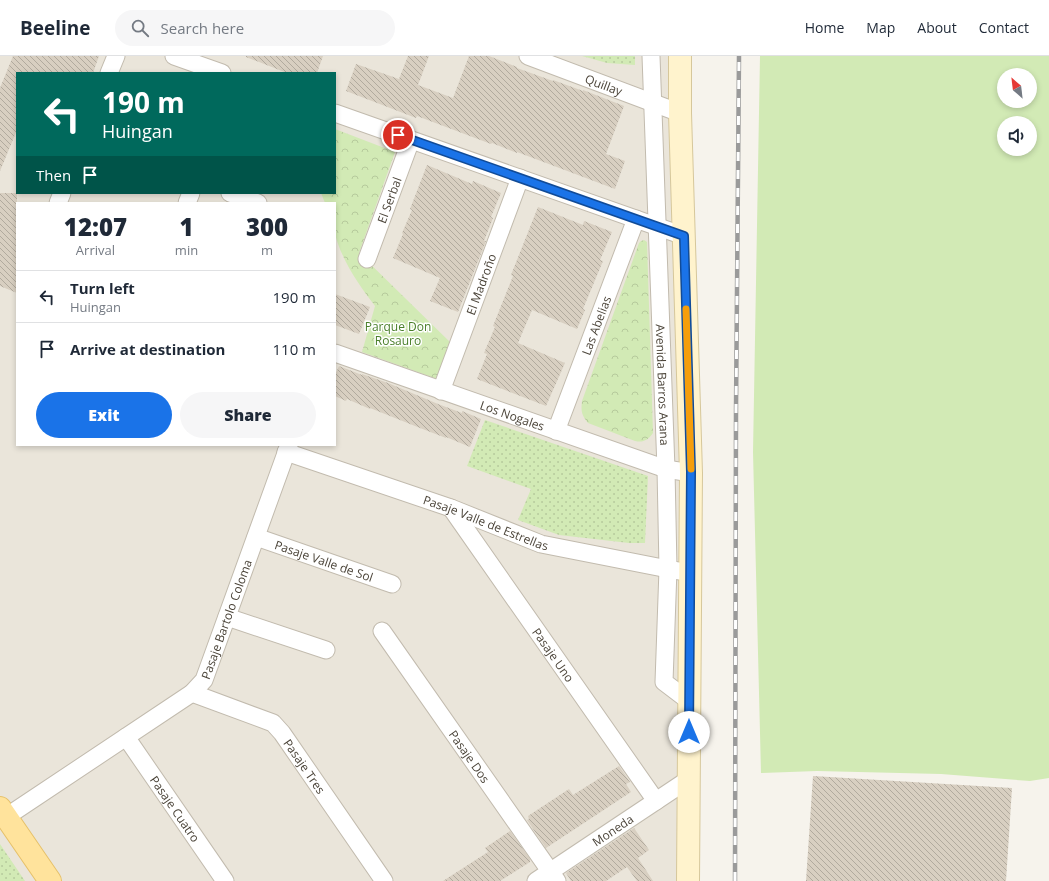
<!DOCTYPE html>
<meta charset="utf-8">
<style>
body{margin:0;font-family:"Open Sans",sans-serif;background:#f6f6f7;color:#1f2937;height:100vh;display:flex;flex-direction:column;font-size:15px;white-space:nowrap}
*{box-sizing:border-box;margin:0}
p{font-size:13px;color:#747a83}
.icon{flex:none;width:22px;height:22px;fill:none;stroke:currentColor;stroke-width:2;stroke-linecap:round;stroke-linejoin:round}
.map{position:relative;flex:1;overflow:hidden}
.side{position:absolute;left:16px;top:146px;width:320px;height:244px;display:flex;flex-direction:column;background:#fff;border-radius:0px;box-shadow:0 2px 6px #0003}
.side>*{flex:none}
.top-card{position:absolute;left:16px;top:16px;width:320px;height:122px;border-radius:0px;box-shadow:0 2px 6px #0003;background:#00695c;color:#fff;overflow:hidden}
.needle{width:26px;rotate:332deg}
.fabs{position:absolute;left:997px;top:12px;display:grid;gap:8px}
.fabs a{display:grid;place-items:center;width:40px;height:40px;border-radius:50%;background:#fff;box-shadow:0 2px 6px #0003;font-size:20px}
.pin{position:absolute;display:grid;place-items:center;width:34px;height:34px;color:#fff;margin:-17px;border:2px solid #fff;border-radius:50%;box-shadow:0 1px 4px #0007}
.me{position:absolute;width:44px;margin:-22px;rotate:0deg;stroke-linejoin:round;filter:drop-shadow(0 0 3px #0008)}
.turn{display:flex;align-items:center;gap:14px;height:84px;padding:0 20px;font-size:18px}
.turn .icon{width:52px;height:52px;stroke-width:2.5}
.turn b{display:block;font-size:28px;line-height:34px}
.then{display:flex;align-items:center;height:38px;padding:0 20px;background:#0003;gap:8px;font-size:15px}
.eta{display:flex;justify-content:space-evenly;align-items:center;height:68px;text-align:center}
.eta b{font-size:24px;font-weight:800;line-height:28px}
.action{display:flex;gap:8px;margin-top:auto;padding:8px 20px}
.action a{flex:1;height:46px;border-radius:24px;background:#1a73e8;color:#fff;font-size:16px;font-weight:800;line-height:46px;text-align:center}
.action a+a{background:#f6f6f7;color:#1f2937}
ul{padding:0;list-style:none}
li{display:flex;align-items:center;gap:12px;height:52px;padding:0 20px;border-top:1px solid #e0e1e3}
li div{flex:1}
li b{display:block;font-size:15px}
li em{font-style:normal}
header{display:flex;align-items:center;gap:24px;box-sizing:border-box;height:56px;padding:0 20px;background:#fff;border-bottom:1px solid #e0e1e3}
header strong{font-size:19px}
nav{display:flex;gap:22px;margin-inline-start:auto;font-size:14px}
.search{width:280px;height:36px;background:#f6f6f7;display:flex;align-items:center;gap:10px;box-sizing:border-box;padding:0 14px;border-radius:22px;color:#747a83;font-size:15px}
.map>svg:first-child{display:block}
.residential{fill:#eae5da;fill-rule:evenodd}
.grass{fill:url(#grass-dots)}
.forest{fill:url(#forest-crowns)}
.pitch{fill:#d2eab5;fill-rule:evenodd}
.building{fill:url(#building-back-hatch)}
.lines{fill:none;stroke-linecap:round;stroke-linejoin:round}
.minor-casing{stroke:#c2bbae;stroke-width:19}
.secondary-casing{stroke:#d6c79b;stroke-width:24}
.primary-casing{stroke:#e6c16a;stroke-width:24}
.minor{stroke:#fff;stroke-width:17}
.secondary{stroke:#fff3cd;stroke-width:22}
.primary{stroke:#ffe39c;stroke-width:22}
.rail-casing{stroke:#9a9a9a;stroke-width:4.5}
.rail{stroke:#fff;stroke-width:3;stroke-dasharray:9;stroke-linecap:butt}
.route-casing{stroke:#114b97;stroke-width:10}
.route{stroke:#1a73e8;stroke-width:7}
.slow{stroke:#f59e0b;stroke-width:7}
.labels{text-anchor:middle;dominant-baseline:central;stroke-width:3;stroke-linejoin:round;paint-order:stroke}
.street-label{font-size:12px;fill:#4b4439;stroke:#fff}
.park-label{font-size:12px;fill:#4a7f2a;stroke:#fff}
</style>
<header>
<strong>Beeline</strong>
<div class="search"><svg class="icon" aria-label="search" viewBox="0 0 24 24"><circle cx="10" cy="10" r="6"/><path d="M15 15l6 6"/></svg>Search here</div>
<nav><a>Home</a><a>Map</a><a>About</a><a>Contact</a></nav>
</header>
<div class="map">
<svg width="1049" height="825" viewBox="0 0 1049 825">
<defs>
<pattern id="grass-dots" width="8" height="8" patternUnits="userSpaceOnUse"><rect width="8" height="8" fill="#d2eab5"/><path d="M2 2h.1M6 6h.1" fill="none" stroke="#b6ca9c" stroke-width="1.8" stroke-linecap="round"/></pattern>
<pattern id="forest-crowns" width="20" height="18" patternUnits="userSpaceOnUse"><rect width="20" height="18" fill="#d2eab5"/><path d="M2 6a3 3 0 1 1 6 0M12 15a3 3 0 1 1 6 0" fill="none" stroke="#b6ca9c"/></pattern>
<pattern id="building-back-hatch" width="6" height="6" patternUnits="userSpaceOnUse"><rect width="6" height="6" fill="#d8cfc1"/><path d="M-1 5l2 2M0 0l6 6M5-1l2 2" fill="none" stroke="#b1aa9e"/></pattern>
</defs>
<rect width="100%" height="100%" fill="#f6f3ec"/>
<!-- residential -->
<path class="residential" d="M0,0H672L685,380L682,825H0ZM17,17H335V137H17ZM17,147H335V389H17Z"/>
<!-- grass -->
<path class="grass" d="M582,0H635V9L607,7Z
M485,364L648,420L645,487H629L559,479L518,464L531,433L467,410Z
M0,788L25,825H0Z"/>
<!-- forest -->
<path class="forest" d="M335,73L395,96L359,197L451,287L437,323L362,296L375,250C359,229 342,205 335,178C333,170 335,156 335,147H325L321,137H335Z
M644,184L647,186L653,377C648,384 643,387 635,385L588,367C581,358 581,355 582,345L639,187L641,185Z"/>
<!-- pitch -->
<path class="pitch" d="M760,0H1049V722L1030,725L941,718L817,715L761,717L753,396ZM1004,19H1030V45H1004ZM1004,67H1030V93H1004Z"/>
<!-- building -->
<path class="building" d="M13,0H99L93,17H17V74L0,115V32Z
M246,0H323L317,17H287L246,1Z
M408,0H429L418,29L453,42L469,0H489L517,11V12L553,25V24L583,35V34L624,50L606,98L625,105L615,133L517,96V97L492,87L491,88L417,60L416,62L346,35L356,8L399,23Z
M427,109L472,128L473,125L501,137L491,161L493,162L484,185H486L458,256L430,245L440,222L393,202L403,178L402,177L412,154L410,153Z
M0,137H17V237L0,230Z
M538,151L583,169L584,165L612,176L600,204L603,205L583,253L585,254L577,273L532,254L518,287L565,307L546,350L477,323L487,298L484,297L495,271L493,270L513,220L511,219Z
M335,238L370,251L359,278L335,269Z
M339,310L362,319V318L388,327L438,348L462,357V355L481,363L470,391L446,381V382L420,372L370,352V353L347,343L346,345L335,340V319Z
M619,710L630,726L626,728L631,736L546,792L527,764L529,763L528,760L569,733L573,739Z
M813,720L1012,732L1006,825H806Z
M634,772L649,794L638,802L653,825H637L627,811L606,825H571L566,817Z
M510,775L530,803V806L500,825H443L488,796L485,792Z"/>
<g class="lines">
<defs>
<g id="minor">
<path d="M174,0L222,17"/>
<path id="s1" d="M528,0L680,57"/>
<path id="s2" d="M651,0L666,413L668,513L664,626L689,645"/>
<path d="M109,17L116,0"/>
<path d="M335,57L684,180"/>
<path d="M230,137L258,147"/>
<path d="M58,147L62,137"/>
<path d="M187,147L191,137"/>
<path id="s3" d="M367,203L411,84"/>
<path id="s4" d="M335,297L666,413L691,417"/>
<path id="s5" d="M441,335L520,122"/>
<path id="s6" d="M556,375L636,163"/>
<path id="s7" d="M286,396L451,452L541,488L668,513L679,515"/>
<path id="s8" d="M451,452L656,745"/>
<path id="s9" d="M256,481L392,528"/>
<path d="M227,561L326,594"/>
<path id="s10" d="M382,575L557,825"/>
<path id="s11" d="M192,637L273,667L282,677L384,825"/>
<path id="s12" d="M126,681L225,825"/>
<path id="s13" d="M6,761L192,637L204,624L289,389"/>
<path id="s14" d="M536,825L689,723"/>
</g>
<path id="secondary" d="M680,0V57L691,417L688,825"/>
<path id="primary" d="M0,752L50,825"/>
</defs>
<!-- minor casing -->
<use href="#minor" class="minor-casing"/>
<!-- secondary casing -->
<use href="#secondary" class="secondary-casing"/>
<!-- primary casing -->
<use href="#primary" class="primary-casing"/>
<!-- minor -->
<use href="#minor" class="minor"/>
<!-- secondary -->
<use href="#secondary" class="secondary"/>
<!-- primary -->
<use href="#primary" class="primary"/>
<defs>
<path id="rail" d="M735,825L736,354L739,0"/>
</defs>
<!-- rail casing -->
<use href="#rail" class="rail-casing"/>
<!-- rail -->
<use href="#rail" class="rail"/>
</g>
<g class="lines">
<defs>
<path id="route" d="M398,79L684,180L691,416L689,676"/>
</defs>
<!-- route casing -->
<use href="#route" class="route-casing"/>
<!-- route -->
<use href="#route" class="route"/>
<!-- slow -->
<path class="slow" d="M686,253L691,413"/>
</g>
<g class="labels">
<!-- street labels -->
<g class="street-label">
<text stroke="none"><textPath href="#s1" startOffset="81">Quillay</textPath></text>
<text stroke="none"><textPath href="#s3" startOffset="63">El Serbal</textPath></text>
<text stroke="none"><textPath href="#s5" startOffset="114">El Madroño</textPath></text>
<text stroke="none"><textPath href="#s6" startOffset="113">Las Abelias</textPath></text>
<text stroke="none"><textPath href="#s2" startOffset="329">Avenida Barros Arana</textPath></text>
<text stroke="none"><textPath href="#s4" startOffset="188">Los Nogales</textPath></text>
<text stroke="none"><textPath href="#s7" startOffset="212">Pasaje Valle de Estrellas</textPath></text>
<text stroke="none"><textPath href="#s9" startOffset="72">Pasaje Valle de Sol</textPath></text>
<text stroke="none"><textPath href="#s13" startOffset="306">Pasaje Bartolo Coloma</textPath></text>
<text stroke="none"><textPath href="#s8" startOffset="179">Pasaje Uno</textPath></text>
<text stroke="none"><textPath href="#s10" startOffset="153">Pasaje Dos</textPath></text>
<text stroke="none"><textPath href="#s11" startOffset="140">Pasaje Tres</textPath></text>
<text stroke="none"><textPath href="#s12" startOffset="87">Pasaje Cuatro</textPath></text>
<text stroke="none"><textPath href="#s14" startOffset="92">Moneda</textPath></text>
</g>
<!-- park labels -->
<g class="park-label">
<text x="398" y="270">Parque Don<tspan x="398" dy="14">Rosauro</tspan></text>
</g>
</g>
</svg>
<div class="fabs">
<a><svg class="needle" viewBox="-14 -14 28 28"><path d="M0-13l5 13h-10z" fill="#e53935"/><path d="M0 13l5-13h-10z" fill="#747a83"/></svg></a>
<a><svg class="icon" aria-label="sound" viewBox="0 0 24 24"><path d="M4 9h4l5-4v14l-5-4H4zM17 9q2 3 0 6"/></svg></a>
</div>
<div class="pin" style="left:398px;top:79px;background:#d93025"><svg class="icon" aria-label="arrive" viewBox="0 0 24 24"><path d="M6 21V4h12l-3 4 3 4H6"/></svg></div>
<svg class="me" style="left:689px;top:676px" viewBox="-20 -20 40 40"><circle r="19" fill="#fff"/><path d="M0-13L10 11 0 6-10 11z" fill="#1a73e8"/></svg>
<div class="top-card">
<div class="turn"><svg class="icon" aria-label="left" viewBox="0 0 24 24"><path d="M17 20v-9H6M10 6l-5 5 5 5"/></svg><div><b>190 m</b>Huingan</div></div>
<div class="then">Then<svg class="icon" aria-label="arrive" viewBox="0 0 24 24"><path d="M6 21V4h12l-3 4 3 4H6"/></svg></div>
</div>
<section class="side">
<div class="eta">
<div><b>12:07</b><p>Arrival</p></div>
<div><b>1</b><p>min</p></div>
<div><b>300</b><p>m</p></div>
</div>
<ul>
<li><svg class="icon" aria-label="left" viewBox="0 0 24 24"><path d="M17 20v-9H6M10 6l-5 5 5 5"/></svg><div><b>Turn left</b><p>Huingan</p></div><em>190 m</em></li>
<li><svg class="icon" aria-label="arrive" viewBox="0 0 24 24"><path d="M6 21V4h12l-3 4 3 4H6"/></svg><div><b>Arrive at destination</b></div><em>110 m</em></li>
</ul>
<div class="action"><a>Exit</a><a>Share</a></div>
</section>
</div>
